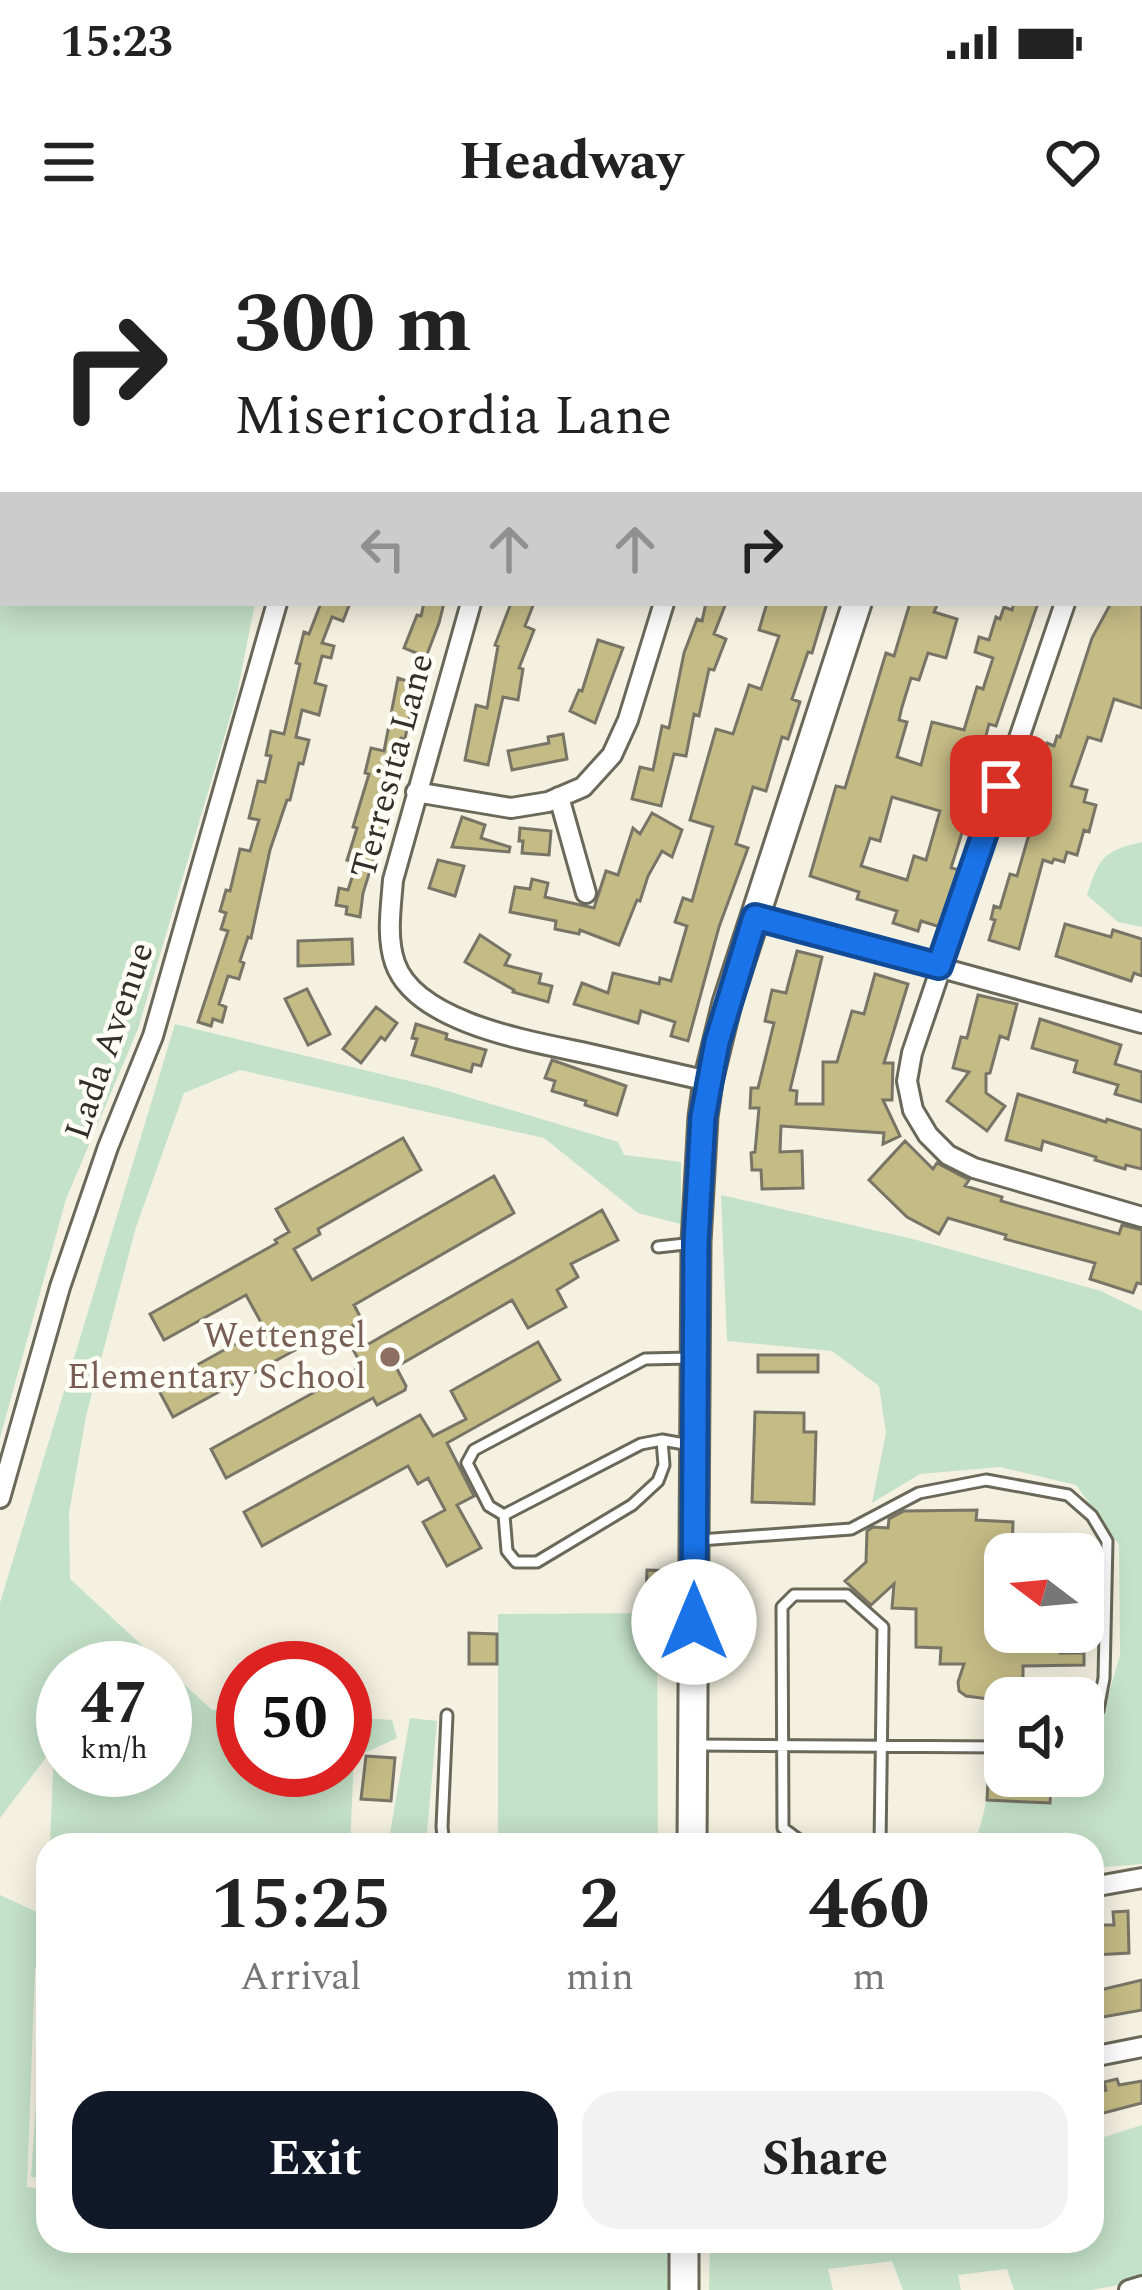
<!DOCTYPE html>
<style>
body{margin:0;font-family:Spectral,serif;background:#f2f2f2;color:#222;height:100vh;display:flex;flex-direction:column;font-size:45px;white-space:nowrap}
*{box-sizing:border-box;margin:0}
p{font-size:39px;color:#767676}
.icon{flex:none;width:66px;height:66px;fill:none;stroke:currentColor;stroke-width:2;stroke-linecap:round;stroke-linejoin:round}
.map{position:relative;flex:1;overflow:hidden}
.panel{position:absolute;left:36px;top:1593px;width:1068px;height:420px;display:flex;flex-direction:column;background:#fff;border-radius:36px;box-shadow:0 6px 30px #0003}
.panel>*{flex:none}
.hud{position:absolute;left:0px;top:0px;width:1143px;height:366px;box-shadow:0 6px 30px #0003;background:#fff;color:#222;overflow:hidden}
.needle{width:78px;rotate:286deg}
.fabs{position:absolute;left:984px;top:1293px;display:grid;gap:24px}
.fabs a{display:grid;place-items:center;width:120px;height:120px;border-radius:24px;background:#fff;box-shadow:0 6px 30px #0003;font-size:60px}
.speed{position:absolute;left:36px;top:1401px;display:flex;gap:24px;font-size:60px;font-weight:700;text-align:center}
.speed>*{display:grid;place-content:center;width:156px;height:156px;border-radius:50%;background:#fff;box-shadow:0 6px 30px #0003;line-height:1}
.speed small{font-size:30px;font-weight:400}
.speed .limit{border:18px solid #d22;background:#fff;color:#111}
.pin{position:absolute;display:grid;place-items:center;width:102px;height:102px;color:#fff;margin:-51px;border-radius:24px;box-shadow:0 6px 18px #0006}
.me{position:absolute;width:132px;margin:-66px;rotate:0deg;stroke-linejoin:round;filter:drop-shadow(0 0 9px #0008)}
.turn{display:flex;align-items:center;gap:42px;height:252px;padding:0 36px;font-size:54px}
.turn .icon{width:156px;height:156px;stroke-width:2.5}
.turn b{display:block;font-size:84px;line-height:102px}
.lanes{display:flex;align-items:center;height:114px;padding:0 36px;background:#0003;justify-content:center;gap:60px;direction:ltr}
.lanes .off{opacity:.35}
.eta{display:flex;justify-content:space-evenly;align-items:center;height:204px;text-align:center}
.eta b{font-size:72px;font-weight:700;line-height:84px}
.cta{display:flex;gap:24px;margin-top:auto;padding:24px 36px}
.cta a{flex:1;height:138px;border-radius:36px;background:#111827;color:#fff;font-size:48px;font-weight:700;line-height:138px;text-align:center}
.cta a+a{background:#f2f2f2;color:#222}
.status{display:flex;justify-content:space-between;align-items:center;height:84px;padding:0 60px;background:#fff;direction:ltr}
.status svg{height:33px;fill:currentColor}
header{display:flex;justify-content:space-between;align-items:center;height:156px;padding:0 36px;background:#fff;font-size:54px;font-weight:700}
.map>svg:first-child{display:block}
.green{fill:#c4e2c8;fill-rule:evenodd}
.building{fill:#c5bb85;stroke:#787567;stroke-width:3;fill-rule:evenodd}
.lines{fill:none;stroke-linecap:round;stroke-linejoin:round}
.lane-casing{stroke:#6a6859;stroke-width:15}
.street-casing{stroke:#6a6859;stroke-width:24}
.secondary-casing{stroke:#6a6859;stroke-width:33}
.lane{stroke:#fff;stroke-width:9}
.street{stroke:#fff;stroke-width:18}
.secondary{stroke:#fff;stroke-width:27}
.route-casing{stroke:#114b97;stroke-width:30}
.route{stroke:#1a73e8;stroke-width:21}
.education-dot{fill:#8d6e63;stroke:#fffef7;stroke-width:4.5}
.labels{text-anchor:middle;dominant-baseline:central;stroke-width:9;stroke-linejoin:round;paint-order:stroke}
.street-label{font-size:36px;fill:#31302a;stroke:#fffef7}
.education-label{font-size:36px;fill:#785e54;stroke:#fffef7;text-anchor:end}
</style>
<div class="status"><b>15:23</b><svg viewBox="0 0 49 12"><path d="M0 12V9h3v3zM5 12V6h3v6zM10 12V3h3v9zM15 12V0h3v12zM26 1h20v11H26zM47 4h2v5h-2z"/></svg></div>
<header><svg class="icon" aria-label="menu" viewBox="0 0 24 24"><path d="M4 6h16M4 12h16M4 18h16"/></svg>Headway<svg class="icon" aria-label="heart" viewBox="0 0 24 24"><path d="M12 20l-8-8c-3-5 5-10 8-4 3-6 11-1 8 4z"/></svg></header>
<div class="map">
<svg width="1142" height="2050" viewBox="0 0 1142 2050">
<rect width="100%" height="100%" fill="#f4f1e0"/>
<!-- green -->
<path class="green" d="M0,195L3,196V363H255L237,454L138,789L66,959L0,1198Z
M1142,602V687L1118,682L1087,655C1099,618 1103,611 1142,602Z
M175,784L434,847L618,902L624,915L681,922V984L638,973L544,898L240,830L184,853L136,987L86,1176L69,1273L70,1339L212,1470L243,1471V1530H345V1477L392,1480L397,1498L354,1518L350,1605H50L54,1507L0,1578V1363ZM63,1428H165V1530H63Z
M721,955L913,999L1101,1051L1142,1071V1624L1092,1628V1605H975L987,1560L1050,1563L1067,1536H1083V1510L1101,1480L1120,1415L1119,1305L1076,1245L1000,1227L920,1234L872,1263L886,1193L879,1146L832,1111L727,1101Z
M657,1373L658,1605H498V1374Z
M410,1478L437,1481L426,1605H388Z
M0,1655L48,1677V1722L35,1728L27,1947L48,1950V2001H671L670,2050H0Z
M45,1732H48V1938L31,1937Z
M1142,1885V2041L1091,2050H1014L1007,2029L958,2035L961,2050H903L892,2021L828,2029L833,2050H709L710,2001H1092V1901Z"/>
<!-- building -->
<path class="building" d="M321,363H350L343,381L332,377L322,403L334,406L331,418L322,416L315,443L326,446L319,475L302,470L296,497L309,500L303,524L299,523L290,560H287L270,610L251,698L248,697L240,721L244,723L239,739L228,736L219,764L226,767L222,782L213,779L211,786L198,782L228,691L221,689L226,673L220,671L226,650L230,651L240,609L250,611L259,580L249,578L258,541L265,542L271,516L266,515L271,491L284,494L300,424L296,423L304,392L309,394Z
M424,363H444L439,383L426,417L404,408L417,375L421,376Z
M511,363H534L525,386L534,390L519,428L523,429L518,460L503,457L488,525L465,520L476,465L487,468L498,406L495,405Z
M706,363H726L714,394L726,399L714,430L709,429L699,476L694,474L686,516L674,514L661,566L632,559L640,527L653,530L662,486L669,488L684,413L697,379L702,381Z
M767,363H827L812,413L808,412L792,459L800,462L788,499L782,497L766,551L753,547L736,604L748,608L719,687L688,801L671,796L675,782L641,771L638,783L574,764L582,743L608,753L613,733L659,744L660,738L671,741L687,686L675,682L683,658L692,661L713,587L690,580L716,489L733,494L749,445L761,449L779,396L759,390Z
M910,363H938L934,372L957,379L946,418L928,413L919,440L911,438L902,467L899,480L907,482L897,517L921,525L932,482L964,490L977,447L983,449L993,418L975,412L979,397L989,400L996,377L1000,379L1004,367L1012,370L1014,363H1038L996,486L989,484L975,538L990,543L975,586L965,583L951,628L960,630L940,687L921,681L918,691L893,683L897,671L857,659L859,652L810,636L836,546L845,548L886,413L894,416ZM892,557L940,571L926,620L914,616L907,640L861,626L870,598L880,601Z
M1111,363H1142V468L1114,459L1101,501L1088,497L1071,546L1087,550L1084,562L1096,565L1089,592L1084,590L1077,615L1067,612L1064,622L1054,619L1052,623L1043,620L1019,709L989,700L995,680L991,679L994,666L1000,668L1010,634L1017,636L1034,577L1030,576L1044,525L1040,523L1047,503L1054,506L1057,496L1060,497L1092,398Z
M598,400L623,408L595,483L570,471L579,450L582,451Z
M398,438L416,444L405,499L401,498L386,562L391,564L363,653L360,677L346,674L347,667L336,665L339,648L348,650L357,622L347,620L357,588L353,587L369,534L365,533L371,508L384,511Z
M563,494L567,519L512,530L508,511L549,503L548,497Z
M652,573L682,590L672,617L662,611L648,636L640,661L637,660L619,705L580,690L579,694L555,689L556,681L510,672L515,647L530,649L532,639L548,643L545,657L594,668L606,631L618,635L633,588L640,594Z
M462,577L485,585L481,598L510,607L509,612L452,607Z
M520,588L551,591L549,615L522,613L523,601H519Z
M438,620L464,626L455,656L429,648Z
M1065,684L1111,697L1113,690L1142,699V736L1134,733L1131,741L1056,716Z
M480,695L510,715L505,725L541,734L539,743L552,746L548,762L513,752L514,750L465,722Z
M352,699L353,724L298,726V701Z
M797,711L822,717L790,850L797,851L796,864H823V822H837L852,771L864,774L875,734L908,744L884,823H893L892,860H883L900,896L883,904L884,893L781,886L780,912L802,911L803,948L762,949L761,930H752L751,913L755,912L759,868H750L751,848H758L774,783L765,781L772,750L786,753Z
M307,749L330,794L308,805L285,759Z
M978,755L1017,764L1008,799L1000,796L990,833L986,834V853L1005,866L987,891L947,861L969,832L953,828L961,797L967,798Z
M376,767L397,783L385,800L381,797L361,823L343,809Z
M1040,779L1121,805L1115,824L1142,832V862L1115,854L1118,845L1074,832L1077,821L1032,808Z
M416,784L447,794L446,799L486,810L481,826L473,824L471,832L412,815L417,799L412,798Z
M552,820L626,846L617,875L585,865L586,861L552,851L555,841L545,838Z
M1018,854L1106,882L1107,879L1142,890V929L1126,925L1125,929L1095,920L1096,917L1043,901L1041,910L1006,900Z
M403,898L421,930L318,989L320,994L294,1009L312,1040L494,936L514,973L354,1065L362,1080L353,1085L365,1106L602,970L618,1000L571,1024L578,1037L557,1050L566,1067L528,1088L512,1060L396,1127L406,1146L405,1150L377,1165L373,1158L226,1238L211,1209L362,1126L343,1091L322,1103L319,1097L173,1177L157,1147L264,1088L246,1055L164,1100L150,1074L277,1003L275,1000L289,992L276,969Z
M905,901L933,929L937,923L969,940L965,946L1002,957L1001,961L1119,994L1122,985L1142,990V1044L1137,1043L1133,1053L1090,1039L1095,1023L1005,999L1006,995L948,978L939,994L907,977L869,940Z
M538,1102L560,1140L447,1203L474,1256L457,1265L481,1308L447,1326L423,1282L445,1270L428,1238L418,1244L408,1226L262,1306L244,1272L420,1175L433,1196L466,1179L451,1151Z
M758,1115H818V1132H758Z
M755,1172L804,1173V1192H816L814,1264L752,1262Z
M977,1270L976,1280L1013,1282L1012,1314H1005V1392H1061L1060,1413H1084V1425L1023,1426V1458H1005V1469H989V1459L966,1456L959,1451L958,1442L964,1424H940L941,1408L916,1407V1369L892,1368L894,1344L871,1365L845,1341L866,1322L867,1291L873,1287L888,1288L889,1279L904,1271Z
M647,1330L676,1331V1361L646,1360Z
M469,1393L497,1394V1424H469Z
M366,1516L395,1518L391,1561L361,1559Z
M989,1525L1005,1526V1536H1052L1050,1563L987,1560Z
M1128,1671L1129,1713L1094,1715L1092,1685H1114L1113,1672Z
M1142,1740V1770L1092,1779V1752Z
M1117,1839L1119,1845L1142,1841V1863L1092,1876V1853L1106,1850L1104,1842Z"/>
<g class="lines">
<defs>
<path id="lane" d="M658,1007L694,1003
M690,1205L662,1200L641,1204L504,1275L489,1266L467,1223L474,1210L645,1119L690,1118
M504,1275L507,1311L516,1322H537L632,1265L658,1241L664,1225L662,1200
M700,1300L851,1289L919,1253L986,1240L1068,1255L1092,1276L1107,1301L1104,1438L1098,1470L1083,1482
M698,1505L1005,1507
M444,1605L442,1587L447,1475
M806,1605L783,1588L782,1367L794,1355H847L883,1387L880,1605"/>
<path id="street" d="M700,0L704,3
M287,3L288,0
M382,3L383,0
M575,3L576,0
M1140,58L1142,60
M0,103L3,105
M1140,227L1142,223
M471,363L393,640C391,667 386,697 395,723C416,784 535,802 590,814C629,823 668,832 708,841
M1065,363L912,813L907,841L913,870L928,895L948,915L974,928L1142,977
M416,552L511,568L548,562L583,547L612,515L628,480L664,363
M559,557L586,653
M755,677L1142,783
M0,1258L60,1047L108,907L153,796L277,363
M1092,1647L1142,1638
M1092,1817L1142,1807
M1129,2050L1142,2046"/>
<path id="secondary" d="M1038,3L1039,0
M692,1605L696,1002L703,877L708,841L727,763L857,363
M684,2050V2001"/>
</defs>
<!-- lane casing -->
<use href="#lane" class="lane-casing"/>
<!-- street casing -->
<use href="#street" class="street-casing"/>
<!-- secondary casing -->
<use href="#secondary" class="secondary-casing"/>
<!-- lane -->
<use href="#lane" class="lane"/>
<!-- street -->
<use href="#street" class="street"/>
<!-- secondary -->
<use href="#secondary" class="secondary"/>
</g>
<g class="lines">
<defs>
<path id="route" d="M694,1382L696,1002L703,877L717,802L755,677L939,726L1001,546"/>
</defs>
<!-- route casing -->
<use href="#route" class="route-casing"/>
<!-- route -->
<use href="#route" class="route"/>
</g>
<!-- markers -->
<circle class="education-dot" cx="390" cy="1117" r="12"/>
<g class="labels">
<!-- street labels -->
<g class="street-label">
<text transform="translate(393 526) rotate(-75)">Terresita Lane</text>
<text transform="translate(110 801) rotate(-71)">Lada Avenue</text>
</g>
<!-- education labels -->
<g class="education-label">
<text x="366" y="1096">Wettengel<tspan x="366" dy="41">Elementary School</tspan></text>
</g>
</g>
</svg>
<div class="fabs">
<a><svg class="needle" viewBox="-14 -14 28 28"><path d="M0-13l5 13h-10z" fill="#e53935"/><path d="M0 13l5-13h-10z" fill="#767676"/></svg></a>
<a><svg class="icon" aria-label="sound" viewBox="0 0 24 24"><path d="M4 9h4l5-4v14l-5-4H4zM17 9q2 3 0 6"/></svg></a>
</div>
<div class="speed"><div>47<small>km/h</small></div><div class="limit">50</div></div>
<div class="pin" style="left:1001px;top:546px;background:#d93025"><svg class="icon" aria-label="arrive" viewBox="0 0 24 24"><path d="M6 21V4h12l-3 4 3 4H6"/></svg></div>
<svg class="me" style="left:694px;top:1382px" viewBox="-20 -20 40 40"><circle r="19" fill="#fff"/><path d="M0-13L10 11 0 6-10 11z" fill="#1a73e8"/></svg>
<div class="hud">
<div class="turn"><svg class="icon" aria-label="right" viewBox="0 0 24 24"><path d="M7 20v-9h11M14 6l5 5-5 5"/></svg><div><b>300 m</b>Misericordia Lane</div></div>
<div class="lanes"><svg class="icon off" aria-label="left" viewBox="0 0 24 24"><path d="M17 20v-9H6M10 6l-5 5 5 5"/></svg><svg class="icon off" aria-label="ahead" viewBox="0 0 24 24"><path d="M12 20V5M6 11l6-6 6 6"/></svg><svg class="icon off" aria-label="ahead" viewBox="0 0 24 24"><path d="M12 20V5M6 11l6-6 6 6"/></svg><svg class="icon" aria-label="right" viewBox="0 0 24 24"><path d="M7 20v-9h11M14 6l5 5-5 5"/></svg></div>
</div>
<section class="panel">
<div class="eta">
<div><b>15:25</b><p>Arrival</p></div>
<div><b>2</b><p>min</p></div>
<div><b>460</b><p>m</p></div>
</div>
<div class="cta"><a>Exit</a><a>Share</a></div>
</section>
</div>
